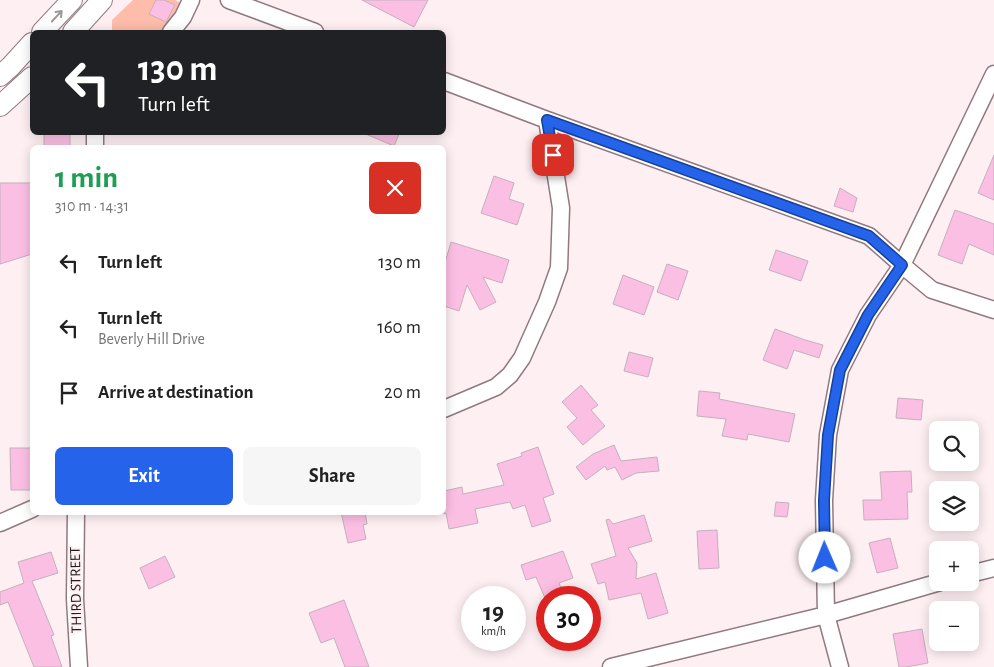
<!DOCTYPE html>
<meta charset="utf-8">
<style>
body{margin:0;font-family:"Alegreya Sans",sans-serif;background:#f6f6f6;color:#222;height:100vh;display:flex;flex-direction:column;font-size:19px;white-space:nowrap}
*{box-sizing:border-box;margin:0}
p{font-size:16px;color:#767676}
.icon{flex:none;width:28px;height:28px;fill:none;stroke:currentColor;stroke-width:2;stroke-linecap:round;stroke-linejoin:round}
.map{position:relative;flex:1;overflow:hidden}
.drawer{position:absolute;left:30px;top:145px;width:416px;height:370px;display:flex;flex-direction:column;background:#fff;border-radius:8px;box-shadow:0 2px 12px #0003}
.drawer>*{flex:none}
.guide{position:absolute;left:30px;top:30px;width:416px;height:105px;border-radius:8px;box-shadow:0 2px 12px #0003;background:#202124;color:#fff;overflow:hidden}
.tools{position:absolute;left:929px;top:421px;display:grid;gap:10px}
.tools a{display:grid;place-items:center;width:50px;height:50px;border-radius:8px;background:#fff;box-shadow:0 2px 12px #0003;font-size:25px}
.speed{position:absolute;left:461px;top:586px;display:flex;gap:10px;font-size:25px;font-weight:700;text-align:center}
.speed>*{display:grid;place-content:center;width:65px;height:65px;border-radius:50%;background:#fff;box-shadow:0 2px 12px #0003;line-height:1}
.speed small{font-size:12px;font-weight:400}
.speed .limit{border:8px solid #d22;background:#fff;color:#111}
.pin{position:absolute;display:grid;place-items:center;width:42px;height:42px;color:#fff;margin:-21px;border-radius:10px;box-shadow:0 2px 8px #0006}
.me{position:absolute;width:55px;margin:-28px;rotate:359deg;stroke-linejoin:round;filter:drop-shadow(0 0 4px #0008)}
.turn{display:flex;align-items:center;gap:18px;height:105px;padding:0 25px;font-size:22px}
.turn .icon{width:65px;height:65px;stroke-width:2.5}
.turn b{display:block;font-size:35px;line-height:42px}
.round{display:grid;place-items:center;flex:none;width:52px;height:52px;border-radius:8px;background:#f6f6f6}
.headline{display:flex;align-items:center;justify-content:space-between;height:85px;padding:0 25px}
h1{font-size:30px;font-weight:700;line-height:38px;color:#1e9e55}
.button{display:flex;gap:10px;margin-top:auto;padding:10px 25px}
.button a{flex:1;height:58px;border-radius:8px;background:#2563eb;color:#fff;font-size:20px;font-weight:700;line-height:58px;text-align:center}
.button a+a{background:#f6f6f6;color:#222}
ul{padding:0;list-style:none}
li{display:flex;align-items:center;gap:15px;height:65px;padding:0 25px}
li div{flex:1}
li b{display:block;font-size:19px}
li em{font-style:normal}
.map>svg:first-child{display:block}
.green{fill:#febcaa}
.building{fill:#fcbfe4;stroke:#c4b0bc}
.lines{fill:none;stroke-linecap:round;stroke-linejoin:round}
.minor-casing{stroke:#907a80;stroke-width:19}
.tertiary-casing{stroke:#907a80;stroke-width:22}
.minor{stroke:#fff;stroke-width:16}
.tertiary{stroke:#fff;stroke-width:20}
.oneway{stroke:#9c9899}
.route-casing{stroke:#184099;stroke-width:12}
.route{stroke:#2563eb;stroke-width:9}
.labels{text-anchor:middle;dominant-baseline:central;stroke-width:4;stroke-linejoin:round;paint-order:stroke}
.street-label{font-size:15px;fill:#221a1c;stroke:#feeff3}
</style>
<div class="map">
<svg width="994" height="667" viewBox="0 0 994 667">
<rect width="100%" height="100%" fill="#feeff3"/>
<!-- green -->
<path class="green" d="M133,0H175L184,5L165,32H112V20Z"/>
<!-- building -->
<path class="building" d="M156,0H164L175,5L166,22L149,14Z
M362,0H428L414,27Z
M44,132H70V148H44Z
M361,132H400L394,146Z
M994,155V200L978,193Z
M494,176L514,183L509,199L524,204L517,225L481,213Z
M0,183H32V254L0,264Z
M840,188L857,198L853,212L834,206Z
M955,210L994,224V255L969,244L962,264L938,255Z
M451,242L509,260L502,283L483,277L496,302L480,310L467,285L459,311L444,306V266Z
M776,250L808,261L801,281L769,270Z
M667,264L688,271L678,300L657,292Z
M623,275L654,287L644,315L613,304Z
M775,329L805,340L823,345L819,358L794,350L787,369L763,360Z
M629,352L653,358L648,377L624,371Z
M581,385L598,405L591,410L605,426L583,445L567,427L577,418L562,402Z
M699,391L720,393L719,399L795,414L789,442L748,434L747,440L722,436L726,419L697,416Z
M898,398L923,400L921,420L896,418Z
M614,445L621,461L657,457L659,471L636,473L622,480L615,467L607,470L605,466L586,480L576,467L593,454Z
M538,447L554,494L543,498L551,521L532,527L525,505L513,509L510,502L475,509L478,523L449,529L446,513L444,514V491L462,487L463,494L504,485L497,464L522,456L521,453Z
M10,448H32V490H11Z
M911,471L912,492H907L908,519L864,520L863,500H882L880,472Z
M776,502L789,503L787,517L774,516Z
M341,512H365L367,524L363,525L366,539L348,543Z
M644,515L652,541L628,548L637,563L636,579L656,573L668,613L648,619L641,593L609,600L605,582L598,584L591,564L616,556L606,520L609,519L613,524Z
M717,530L719,568L699,569L697,531Z
M890,538L898,568L877,573L869,543Z
M563,551L573,578L559,583L565,598H545L536,577L526,580L521,565Z
M51,552L58,573L32,581L54,635L51,636L62,667H34L8,602L0,605V592L24,583L18,562Z
M165,556L175,577L149,589L140,568Z
M344,600L369,667H345L334,638L321,643L309,613Z
M922,629L928,663L906,667H899L893,634Z"/>
<g class="lines">
<defs>
<path id="minor" d="M229,0L315,32
M171,32L183,17L191,0
M994,74L902,265L932,290L994,310
M444,81L547,120L869,236L902,265L868,315L840,370L828,435L824,500L826,615L840,667
M95,148V132
M444,409L496,387L510,375L522,358L547,302L559,268L561,208L547,120
M76,512L75,599L79,667
M0,523L32,509
M970,574L994,568
M611,667L826,615L940,582"/>
<path id="tertiary" d="M42,32L72,0
M73,32L102,0
M0,76L11,66L32,43
M0,106L32,77"/>
</defs>
<!-- minor casing -->
<use href="#minor" class="minor-casing"/>
<!-- tertiary casing -->
<use href="#tertiary" class="tertiary-casing"/>
<!-- minor -->
<use href="#minor" class="minor"/>
<!-- tertiary -->
<use href="#tertiary" class="tertiary"/>
</g>
<!-- one-way arrows -->
<defs><path id="oneway-shaft" d="M-6 0H5M1.5-3L5.5 0L1.5 3" fill="none" stroke-width="1.6" stroke-linecap="round" stroke-linejoin="round" transform="scale(1.25)"/></defs>
<use class="oneway" href="#oneway-shaft" transform="translate(57 16) rotate(-47)"/>
<g class="lines">
<defs>
<path id="route" d="M553,155L547,120L869,236L902,265L868,315L840,370L828,435L824,500L825,558"/>
</defs>
<!-- route casing -->
<use href="#route" class="route-casing"/>
<!-- route -->
<use href="#route" class="route"/>
</g>
<g class="labels">
<!-- street labels -->
<g class="street-label">
<text transform="translate(76 590) rotate(-91)">THIRD STREET</text>
</g>
</g>
</svg>
<div class="tools">
<a><svg class="icon" aria-label="search" viewBox="0 0 24 24"><circle cx="10" cy="10" r="6"/><path d="M15 15l6 6"/></svg></a>
<a><svg class="icon" aria-label="layers" viewBox="0 0 24 24"><path d="M12 4l9 5-9 5-9-5zM3 14l9 5 9-5"/></svg></a>
<a>+</a>
<a>−</a>
</div>
<div class="speed"><div>19<small>km/h</small></div><div class="limit">30</div></div>
<div class="pin" style="left:553px;top:155px;background:#d93025"><svg class="icon" aria-label="arrive" viewBox="0 0 24 24"><path d="M6 21V4h12l-3 4 3 4H6"/></svg></div>
<svg class="me" style="left:825px;top:558px" viewBox="-20 -20 40 40"><circle r="19" fill="#fff"/><path d="M0-13L10 11 0 6-10 11z" fill="#2563eb"/></svg>
<div class="guide">
<div class="turn"><svg class="icon" aria-label="left" viewBox="0 0 24 24"><path d="M17 20v-9H6M10 6l-5 5 5 5"/></svg><div><b>130 m</b>Turn left</div></div>
</div>
<section class="drawer">
<div class="headline"><div><h1>1 min</h1><p>310 m · 14:31</p></div><a class="round" style="background:#d93025;color:#fff"><svg class="icon" aria-label="close" viewBox="0 0 24 24"><path d="M6 6l12 12M18 6L6 18"/></svg></a></div>
<ul>
<li><svg class="icon" aria-label="left" viewBox="0 0 24 24"><path d="M17 20v-9H6M10 6l-5 5 5 5"/></svg><div><b>Turn left</b></div><em>130 m</em></li>
<li><svg class="icon" aria-label="left" viewBox="0 0 24 24"><path d="M17 20v-9H6M10 6l-5 5 5 5"/></svg><div><b>Turn left</b><p>Beverly Hill Drive</p></div><em>160 m</em></li>
<li><svg class="icon" aria-label="arrive" viewBox="0 0 24 24"><path d="M6 21V4h12l-3 4 3 4H6"/></svg><div><b>Arrive at destination</b></div><em>20 m</em></li>
</ul>
<div class="button"><a>Exit</a><a>Share</a></div>
</section>
</div>
